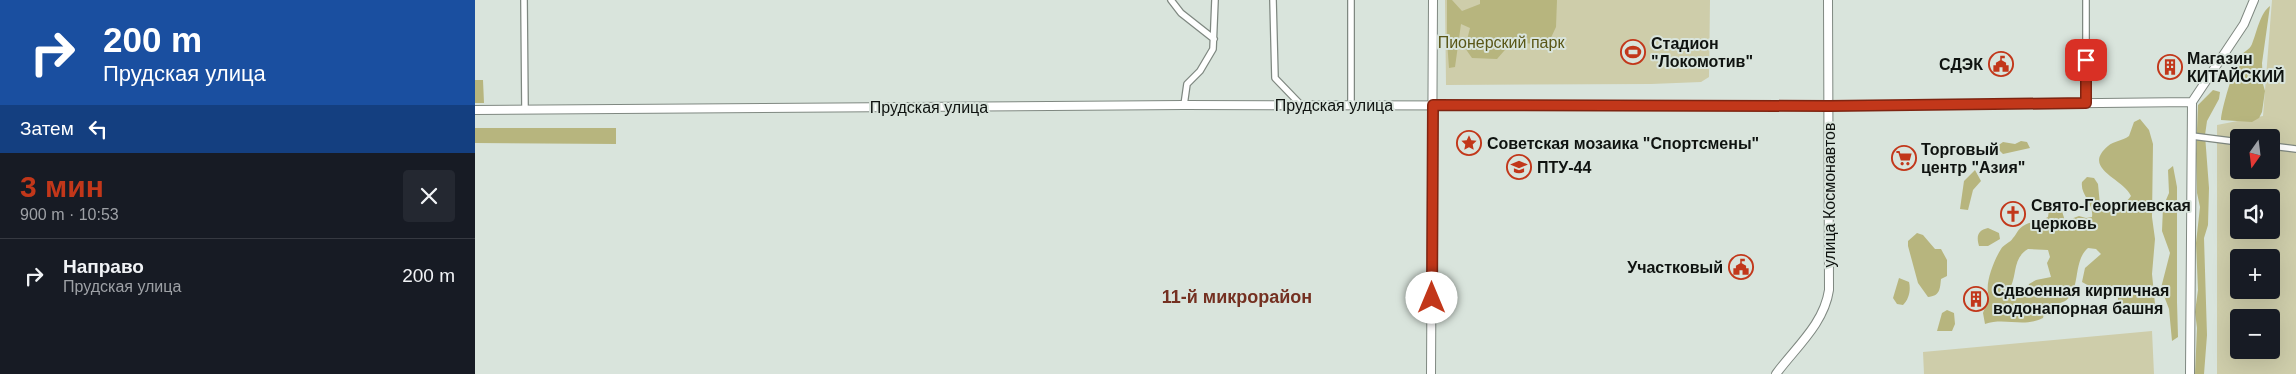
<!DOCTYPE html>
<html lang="ru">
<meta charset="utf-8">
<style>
body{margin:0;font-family:Helvetica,sans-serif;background:#242831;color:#f1f3f6;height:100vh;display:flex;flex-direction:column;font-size:19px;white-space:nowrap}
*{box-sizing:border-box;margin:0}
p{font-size:16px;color:#9ea1a6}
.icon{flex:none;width:28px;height:28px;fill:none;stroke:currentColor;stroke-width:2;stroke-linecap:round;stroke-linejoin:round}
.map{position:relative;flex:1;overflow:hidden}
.panel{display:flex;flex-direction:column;background:#171b24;width:475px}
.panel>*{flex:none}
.top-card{background:#1a4fa0;color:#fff;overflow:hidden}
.needle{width:32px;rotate:194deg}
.controls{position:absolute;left:1755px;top:129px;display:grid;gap:10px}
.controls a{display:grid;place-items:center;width:50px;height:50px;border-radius:5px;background:#171b24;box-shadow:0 5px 20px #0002;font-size:25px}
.pin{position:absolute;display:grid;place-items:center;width:42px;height:42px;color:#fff;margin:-21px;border-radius:10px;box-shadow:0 2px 8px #0006}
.me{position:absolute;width:55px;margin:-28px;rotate:0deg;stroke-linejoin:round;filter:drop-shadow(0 0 4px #0008)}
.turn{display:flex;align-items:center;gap:18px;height:105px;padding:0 20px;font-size:22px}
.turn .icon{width:65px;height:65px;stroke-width:2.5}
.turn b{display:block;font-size:35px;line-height:42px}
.then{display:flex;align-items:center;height:48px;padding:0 20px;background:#0003;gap:10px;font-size:19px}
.round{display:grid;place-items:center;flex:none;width:52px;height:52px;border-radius:5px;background:#242831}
.headline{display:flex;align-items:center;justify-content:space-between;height:85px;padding:0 20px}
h1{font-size:30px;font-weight:600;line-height:38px;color:#c2371a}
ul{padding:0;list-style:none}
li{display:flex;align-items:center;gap:15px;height:75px;padding:0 20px;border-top:1px solid #363941}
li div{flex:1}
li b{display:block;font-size:19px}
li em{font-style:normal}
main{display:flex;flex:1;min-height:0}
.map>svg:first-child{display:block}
.green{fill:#cecdaa;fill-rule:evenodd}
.forest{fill:#b7b57e;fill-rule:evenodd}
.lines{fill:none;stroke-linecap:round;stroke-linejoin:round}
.street-casing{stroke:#7f8881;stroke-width:8}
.secondary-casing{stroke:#7f8881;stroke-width:10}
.street{stroke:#fff;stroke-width:5.5}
.secondary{stroke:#fff;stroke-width:8}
.route-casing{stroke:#7e2411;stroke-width:12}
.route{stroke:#c2371a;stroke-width:9}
.labels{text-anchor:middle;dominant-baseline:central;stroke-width:4;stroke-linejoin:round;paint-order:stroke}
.park-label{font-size:16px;fill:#595616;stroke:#d9e4dc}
.poi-label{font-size:16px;font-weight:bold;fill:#0f1310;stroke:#d9e4dc;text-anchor:start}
.street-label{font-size:16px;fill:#0f1310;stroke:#d9e4dc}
.neighbourhood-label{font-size:18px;font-weight:bold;fill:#743021;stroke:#d9e4dc}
</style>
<main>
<section class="panel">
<div class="top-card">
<div class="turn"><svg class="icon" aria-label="right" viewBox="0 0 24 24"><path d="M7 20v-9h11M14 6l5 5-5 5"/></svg><div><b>200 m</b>Прудская улица</div></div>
<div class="then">Затем<svg class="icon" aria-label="left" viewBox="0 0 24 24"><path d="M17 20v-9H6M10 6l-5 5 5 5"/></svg></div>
</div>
<div class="headline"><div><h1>3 мин</h1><p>900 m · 10:53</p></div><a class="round"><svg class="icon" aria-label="close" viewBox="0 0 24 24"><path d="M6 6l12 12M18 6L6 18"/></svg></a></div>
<ul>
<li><svg class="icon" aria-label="right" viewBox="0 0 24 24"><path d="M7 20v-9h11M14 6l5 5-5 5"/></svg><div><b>Направо</b><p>Прудская улица</p></div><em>200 m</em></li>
</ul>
</section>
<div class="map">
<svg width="1821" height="374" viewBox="0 0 1821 374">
<rect width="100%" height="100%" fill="#d9e4dc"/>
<!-- green -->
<path class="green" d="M970,0H1235L1234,77L1226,82L1176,84L971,85Z
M1797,0H1821V374H1742V125L1788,116ZM1764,138H1796V170H1764ZM1764,198H1796V230H1764ZM1764,258H1796V290H1764ZM1764,318H1796V350H1764Z
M1677,331L1679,374H1449L1448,352Z"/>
<!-- forest -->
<path class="forest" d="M972,0H977L987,11L1005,4V0H1082L1081,27L1073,44L1036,43L1022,59L997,58L990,48L995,28L986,24L980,67L974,68L972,41Z
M1795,6L1787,63L1788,84L1790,91L1787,112L1784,118L1777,122L1746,120C1746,110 1759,68 1764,58C1767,52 1775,50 1777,44C1782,32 1785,13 1795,6Z
M0,80H8L9,103H0Z
M1738,90L1745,92L1744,99L1732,121L1730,135L1734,188L1733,225L1729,238L1732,335L1729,374H1720L1722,328L1720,312L1723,290L1721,243L1725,207L1722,193L1721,154L1723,105Z
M1665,119L1674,130L1678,144L1677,217L1680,239L1677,274L1680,304L1678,311L1664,316L1649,311L1643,301V293C1632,284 1619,290 1607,282L1610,268L1626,254L1621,249L1613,248C1593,265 1613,308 1571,304L1568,318C1548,328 1530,317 1510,324L1508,313L1514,296C1509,285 1519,260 1526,249C1529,244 1535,243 1538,238C1542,234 1542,230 1548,226C1556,221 1565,222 1573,217L1574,210L1579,206L1586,208L1590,221L1604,216L1611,218L1617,217C1619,203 1605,195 1607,182L1612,177L1619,178L1623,184L1625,205C1637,210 1648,207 1656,196C1648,178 1606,169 1633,146C1639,141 1647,141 1654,136L1659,122ZM1553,249L1573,250L1575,257L1572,263L1576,277L1561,280L1554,284L1552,291L1545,292L1536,286C1542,273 1538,258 1553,249Z
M0,128H141V144L0,143Z
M1546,141L1552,142L1555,148L1528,154L1521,147L1528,142L1540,144Z
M1698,166L1702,187V302L1703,337L1697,341L1694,309L1686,288L1695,253L1687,231L1688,207L1694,193L1693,170Z
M1500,170L1506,181L1498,190L1493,210L1485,209L1489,181Z
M1513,228L1524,233L1525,239L1513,246H1504C1501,236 1503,230 1513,228Z
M1442,233L1448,235L1460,249H1466L1472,260V276L1466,279C1465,289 1465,296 1453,297L1443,283L1433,246V241Z
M1424,278L1434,282C1436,290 1434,299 1428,305L1422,304L1418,298Z
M1472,310L1479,313L1480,324L1477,331H1462L1467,313Z"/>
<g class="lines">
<defs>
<path id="street" d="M49,0L50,109
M696,0L706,13L739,39
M798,0L800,78L826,105
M1611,0V103
M709,105L712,84L725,71L738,49L740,0
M876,106V0
M1717,136L1764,142
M1796,146L1821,149"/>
<path id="secondary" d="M0,110L709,105L1354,106L1717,102
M956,374L958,0
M1301,374C1320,348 1349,324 1354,290L1353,0
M1715,374L1717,102L1769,24L1779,0"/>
</defs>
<!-- street casing -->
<use href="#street" class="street-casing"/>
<!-- secondary casing -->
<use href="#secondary" class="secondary-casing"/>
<!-- street -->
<use href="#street" class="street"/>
<!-- secondary -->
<use href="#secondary" class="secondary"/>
</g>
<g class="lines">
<defs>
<path id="route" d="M957,298L958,105L1354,106L1611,103V60"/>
</defs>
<!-- route casing -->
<use href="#route" class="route-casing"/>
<!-- route -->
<use href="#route" class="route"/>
</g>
<!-- icons -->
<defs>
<symbol id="stadium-ring" viewBox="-11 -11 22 22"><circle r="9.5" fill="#d9e4dc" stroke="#c2371a" stroke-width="1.5"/><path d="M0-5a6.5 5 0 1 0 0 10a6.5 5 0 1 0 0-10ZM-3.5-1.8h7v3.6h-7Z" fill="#c2371a"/></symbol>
<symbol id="civic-ring" viewBox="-11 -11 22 22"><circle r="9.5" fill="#d9e4dc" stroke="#c2371a" stroke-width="1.5"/><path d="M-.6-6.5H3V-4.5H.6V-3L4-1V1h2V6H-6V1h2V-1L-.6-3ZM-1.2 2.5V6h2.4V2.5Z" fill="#c2371a"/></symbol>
<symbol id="building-ring" viewBox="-11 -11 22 22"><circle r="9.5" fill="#d9e4dc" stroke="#c2371a" stroke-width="1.5"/><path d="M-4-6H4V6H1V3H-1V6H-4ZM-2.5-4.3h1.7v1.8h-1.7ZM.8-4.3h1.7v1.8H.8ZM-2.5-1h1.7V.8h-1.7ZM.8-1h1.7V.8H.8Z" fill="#c2371a"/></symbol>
<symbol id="sight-ring" viewBox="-11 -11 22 22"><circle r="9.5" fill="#d9e4dc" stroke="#c2371a" stroke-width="1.5"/><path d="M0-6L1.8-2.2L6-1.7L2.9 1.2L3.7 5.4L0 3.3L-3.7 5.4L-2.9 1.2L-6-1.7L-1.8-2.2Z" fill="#c2371a"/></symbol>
<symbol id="supermarket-ring" viewBox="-11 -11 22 22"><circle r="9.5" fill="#d9e4dc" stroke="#c2371a" stroke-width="1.5"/><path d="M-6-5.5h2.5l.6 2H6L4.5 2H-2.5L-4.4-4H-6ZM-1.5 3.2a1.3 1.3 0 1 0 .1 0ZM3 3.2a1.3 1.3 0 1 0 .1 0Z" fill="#c2371a"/></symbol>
<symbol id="university-ring" viewBox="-11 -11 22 22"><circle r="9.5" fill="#d9e4dc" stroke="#c2371a" stroke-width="1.5"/><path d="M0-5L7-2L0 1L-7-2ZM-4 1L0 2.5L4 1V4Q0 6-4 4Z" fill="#c2371a"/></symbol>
<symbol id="church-ring" viewBox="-11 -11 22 22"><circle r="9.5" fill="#d9e4dc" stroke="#c2371a" stroke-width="1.5"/><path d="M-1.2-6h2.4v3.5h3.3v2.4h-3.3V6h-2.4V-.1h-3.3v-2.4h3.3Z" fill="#c2371a"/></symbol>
</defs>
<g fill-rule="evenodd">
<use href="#stadium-ring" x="1144" y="38" width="28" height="28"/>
<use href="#civic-ring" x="1512" y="50" width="28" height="28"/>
<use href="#building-ring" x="1681" y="53" width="28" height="28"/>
<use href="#sight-ring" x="980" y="129" width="28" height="28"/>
<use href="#supermarket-ring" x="1415" y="144" width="28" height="28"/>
<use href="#university-ring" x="1030" y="153" width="28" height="28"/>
<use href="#church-ring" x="1524" y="200" width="28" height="28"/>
<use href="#civic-ring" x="1252" y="253" width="28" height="28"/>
<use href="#building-ring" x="1487" y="285" width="28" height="28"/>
</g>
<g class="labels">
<!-- park labels -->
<g class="park-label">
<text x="1026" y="42">Пионерский парк</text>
</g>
<!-- poi labels -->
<g class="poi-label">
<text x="1176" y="43">Стадион<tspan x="1176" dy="18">"Локомотив"</tspan></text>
<text x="1712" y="58">Магазин<tspan x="1712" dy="18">КИТАЙСКИЙ</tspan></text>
<text x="1508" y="64" text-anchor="end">СДЭК</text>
<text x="1012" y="143">Советская мозаика "Спортсмены"</text>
<text x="1446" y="149">Торговый<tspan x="1446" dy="18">центр "Азия"</tspan></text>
<text x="1062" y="167">ПТУ-44</text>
<text x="1556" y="205">Свято-Георгиевская<tspan x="1556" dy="18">церковь</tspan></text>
<text x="1248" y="267" text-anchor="end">Участковый</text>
<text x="1518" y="290">Сдвоенная кирпичная<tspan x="1518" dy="18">водонапорная башня</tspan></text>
</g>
<!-- street labels -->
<g class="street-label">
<text x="859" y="105">Прудская улица</text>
<text x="454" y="107">Прудская улица</text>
<text transform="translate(1354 195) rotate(-90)">улица Космонавтов</text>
</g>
<!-- neighbourhood labels -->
<g class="neighbourhood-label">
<text x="762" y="297">11-й микрорайон</text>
</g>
</g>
</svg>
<div class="controls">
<a><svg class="needle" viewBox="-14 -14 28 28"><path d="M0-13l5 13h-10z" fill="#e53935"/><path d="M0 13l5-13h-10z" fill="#9ea1a6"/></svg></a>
<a><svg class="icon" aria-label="sound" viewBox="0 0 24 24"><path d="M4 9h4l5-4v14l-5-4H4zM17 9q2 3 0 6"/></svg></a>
<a>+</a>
<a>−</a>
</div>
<div class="pin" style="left:1611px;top:60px;background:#d93025"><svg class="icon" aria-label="arrive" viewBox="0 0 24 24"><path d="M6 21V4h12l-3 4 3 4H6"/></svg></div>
<svg class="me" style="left:957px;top:298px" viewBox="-20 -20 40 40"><circle r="19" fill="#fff"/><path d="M0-13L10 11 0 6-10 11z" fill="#c2371a"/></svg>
</div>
</main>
